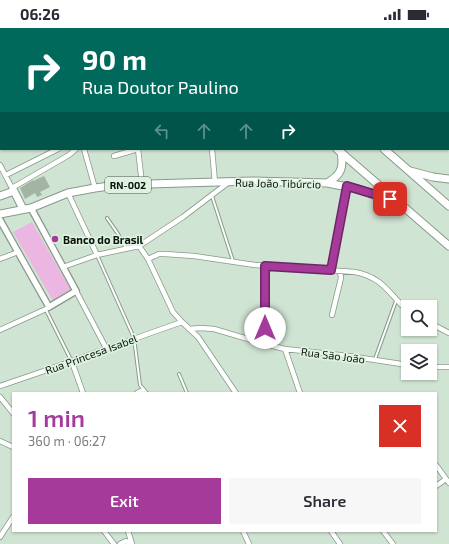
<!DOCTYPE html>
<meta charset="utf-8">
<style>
body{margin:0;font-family:"Exo 2",sans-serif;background:#f7f7f7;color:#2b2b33;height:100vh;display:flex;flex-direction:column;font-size:15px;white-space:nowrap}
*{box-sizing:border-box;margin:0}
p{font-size:13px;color:#7c7c81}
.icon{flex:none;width:22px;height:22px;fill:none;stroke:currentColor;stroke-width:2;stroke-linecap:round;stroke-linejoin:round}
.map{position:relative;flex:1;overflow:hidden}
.details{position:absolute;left:12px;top:364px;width:425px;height:140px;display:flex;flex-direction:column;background:#fff;border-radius:0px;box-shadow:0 1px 3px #0004}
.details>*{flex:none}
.top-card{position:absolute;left:0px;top:0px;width:449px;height:122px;box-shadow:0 1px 3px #0004;background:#00695c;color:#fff;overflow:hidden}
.fabs{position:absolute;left:401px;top:272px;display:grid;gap:8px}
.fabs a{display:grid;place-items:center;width:36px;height:36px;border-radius:0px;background:#fff;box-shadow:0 1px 3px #0004;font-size:20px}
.pin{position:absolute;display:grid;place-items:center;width:34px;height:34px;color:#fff;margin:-17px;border-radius:8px;box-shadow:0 2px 6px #0006}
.me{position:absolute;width:44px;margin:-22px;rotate:0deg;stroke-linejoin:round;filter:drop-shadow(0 0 3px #0008)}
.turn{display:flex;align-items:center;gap:14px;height:84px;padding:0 16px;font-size:18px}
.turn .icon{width:52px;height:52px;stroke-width:2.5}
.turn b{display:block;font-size:28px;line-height:34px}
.lanes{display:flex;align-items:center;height:38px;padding:0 16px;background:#0003;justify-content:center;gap:20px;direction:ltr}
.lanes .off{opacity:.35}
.round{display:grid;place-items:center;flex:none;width:42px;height:42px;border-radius:0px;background:#f7f7f7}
.head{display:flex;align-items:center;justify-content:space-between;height:68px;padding:0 16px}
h1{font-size:24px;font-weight:600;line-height:30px;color:#a63a9b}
.primary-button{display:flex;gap:8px;margin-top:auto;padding:8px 16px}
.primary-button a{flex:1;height:46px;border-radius:0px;background:#a63a9b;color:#fff;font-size:16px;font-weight:600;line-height:46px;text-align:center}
.primary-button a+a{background:#f7f7f7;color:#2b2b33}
.status{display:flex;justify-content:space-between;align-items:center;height:28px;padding:0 20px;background:#fff;direction:ltr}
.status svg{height:11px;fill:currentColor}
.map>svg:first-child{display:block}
.green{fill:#ebb7e2}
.building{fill:#a2b5a5}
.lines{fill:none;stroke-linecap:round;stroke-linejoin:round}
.service-casing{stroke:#879a8a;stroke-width:4}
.minor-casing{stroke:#879a8a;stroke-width:6}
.tertiary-casing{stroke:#879a8a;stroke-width:8}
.secondary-casing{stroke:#879a8a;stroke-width:8}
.primary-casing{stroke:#879a8a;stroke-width:9}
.trunk-casing{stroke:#879a8a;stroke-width:9}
.service{stroke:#fff;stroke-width:2}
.minor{stroke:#fff;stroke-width:4.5}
.tertiary{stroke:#fff;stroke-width:5.5}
.secondary{stroke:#fff;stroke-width:6}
.primary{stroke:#fff;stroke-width:7}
.trunk{stroke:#fff;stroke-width:7}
.route-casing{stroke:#6c2665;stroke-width:10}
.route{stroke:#a63a9b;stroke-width:7}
.poi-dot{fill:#a63a9b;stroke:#ddf2e0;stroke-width:1.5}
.labels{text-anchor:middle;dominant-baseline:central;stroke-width:3.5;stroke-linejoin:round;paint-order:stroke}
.shield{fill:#ddf2e0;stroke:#4b564c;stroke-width:1}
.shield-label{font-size:10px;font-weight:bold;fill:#0c130d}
.street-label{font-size:11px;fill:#0c130d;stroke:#ddf2e0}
.poi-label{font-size:11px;font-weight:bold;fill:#0c130d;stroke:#ddf2e0;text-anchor:start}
</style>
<div class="status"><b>06:26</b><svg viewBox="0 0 49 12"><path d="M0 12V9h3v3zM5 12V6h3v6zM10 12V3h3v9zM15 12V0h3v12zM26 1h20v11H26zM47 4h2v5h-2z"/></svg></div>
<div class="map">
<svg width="449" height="516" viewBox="0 0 449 516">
<rect width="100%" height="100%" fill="#d0e4d3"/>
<!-- green -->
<path class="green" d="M32,194L72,264L53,273L13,204Z"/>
<!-- building -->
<path class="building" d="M44,148L50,159L40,164L42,167L37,169L35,165L25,171L20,160L33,152V153Z"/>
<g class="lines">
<defs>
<path id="service" d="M212,168L233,233
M107,190L118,206L126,220
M97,227L134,310L140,357L147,365
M46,282L71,332
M375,331L396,273
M179,346L187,365"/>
<path id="minor" d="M65,0L66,1
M95,0L96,1
M152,1L153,0
M160,1L161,0
M0,68L1,67
M84,121L95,160
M138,121L142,156
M212,121L215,155
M114,128L138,121
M0,137L13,162
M6,147L58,121
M12,160L69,127L76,121
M68,165L97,227
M139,218L148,231L173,284L182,294L198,309L236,365
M0,231L18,224
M148,231L159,226H165L194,228L255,237L355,244C384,250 388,265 408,283
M265,238V316
M63,239L97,227L139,218L183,189L229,154
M331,242L347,158
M76,263L106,320
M332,287L341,250L340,243
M430,295L449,305
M189,301L201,300L214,301L265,316L285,321L349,328L408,337
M0,302L46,281L49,279
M285,321L300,365
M72,334L83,365
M430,339H449
M0,358C61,338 121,315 182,294
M137,365L143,362
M0,369L13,385
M0,413L13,419
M436,437L449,455
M436,458L446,451
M104,503L114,516
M128,503L132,516
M243,503L249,516
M331,503L340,516
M383,503L393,516
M0,509L13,489
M120,516L126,513L131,516"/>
<path id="tertiary" d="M0,192L49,279L76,263L31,180"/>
<path id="secondary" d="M185,0L187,1"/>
<path id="primary" d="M410,143L433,149L449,151
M327,155C341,147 344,140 341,124
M0,168L14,163L23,181
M0,186L31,180L68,165L95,160L117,157L182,155L253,153L327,155L358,161L397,174"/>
<path id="trunk" d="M200,0L201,1
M243,0L244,1
M337,121L449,218
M384,121L449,178"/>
</defs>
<!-- service casing -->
<use href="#service" class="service-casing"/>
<!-- minor casing -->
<use href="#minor" class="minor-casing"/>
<!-- tertiary casing -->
<use href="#tertiary" class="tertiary-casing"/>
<!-- secondary casing -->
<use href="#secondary" class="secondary-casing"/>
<!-- primary casing -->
<use href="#primary" class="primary-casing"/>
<!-- trunk casing -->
<use href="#trunk" class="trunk-casing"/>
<!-- service -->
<use href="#service" class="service"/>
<!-- minor -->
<use href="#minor" class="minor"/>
<!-- tertiary -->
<use href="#tertiary" class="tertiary"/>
<!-- secondary -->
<use href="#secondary" class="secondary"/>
<!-- primary -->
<use href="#primary" class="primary"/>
<!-- trunk -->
<use href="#trunk" class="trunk"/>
</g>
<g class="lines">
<defs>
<path id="route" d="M265,300V238L331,242L347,158L390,171"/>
</defs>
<!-- route casing -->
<use href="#route" class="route-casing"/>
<!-- route -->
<use href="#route" class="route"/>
</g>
<!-- markers -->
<circle class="poi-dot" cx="55" cy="211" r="4"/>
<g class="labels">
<!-- shield labels -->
<rect class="shield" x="105" y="149" width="46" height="16" rx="3"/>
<g class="shield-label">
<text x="128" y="157">RN-002</text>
</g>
<!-- street labels -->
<g class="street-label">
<text transform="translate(278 155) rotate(1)">Rua João Tibúrcio</text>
<text transform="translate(91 326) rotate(-20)">Rua Princesa Isabel</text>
<text transform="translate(333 327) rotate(7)">Rua São João</text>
</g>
<!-- poi labels -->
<g class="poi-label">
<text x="63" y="211">Banco do Brasil</text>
</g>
</g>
</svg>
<div class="fabs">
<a><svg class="icon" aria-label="search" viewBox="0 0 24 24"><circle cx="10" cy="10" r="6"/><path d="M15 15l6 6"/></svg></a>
<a><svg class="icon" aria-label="layers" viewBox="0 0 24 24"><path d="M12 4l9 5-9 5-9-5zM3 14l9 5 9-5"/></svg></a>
</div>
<div class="pin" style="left:390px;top:171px;background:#d93025"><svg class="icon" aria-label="arrive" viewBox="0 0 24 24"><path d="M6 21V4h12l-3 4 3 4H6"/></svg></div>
<svg class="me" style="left:265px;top:300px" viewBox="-20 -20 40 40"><circle r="19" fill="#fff"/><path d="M0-13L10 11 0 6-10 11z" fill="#a63a9b"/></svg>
<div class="top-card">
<div class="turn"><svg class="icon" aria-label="right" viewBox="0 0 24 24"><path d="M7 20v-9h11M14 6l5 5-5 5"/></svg><div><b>90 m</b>Rua Doutor Paulino</div></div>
<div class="lanes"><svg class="icon off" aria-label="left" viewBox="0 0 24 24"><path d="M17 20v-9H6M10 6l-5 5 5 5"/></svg><svg class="icon off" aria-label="ahead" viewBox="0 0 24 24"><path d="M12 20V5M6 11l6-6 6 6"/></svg><svg class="icon off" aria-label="ahead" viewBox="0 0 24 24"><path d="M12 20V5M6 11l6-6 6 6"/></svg><svg class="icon" aria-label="right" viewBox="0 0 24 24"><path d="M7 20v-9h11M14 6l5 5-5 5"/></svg></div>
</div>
<section class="details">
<div class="head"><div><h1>1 min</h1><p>360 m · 06:27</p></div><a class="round" style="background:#d93025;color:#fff"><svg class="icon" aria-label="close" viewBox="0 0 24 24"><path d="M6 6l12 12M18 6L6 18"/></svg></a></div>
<div class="primary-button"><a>Exit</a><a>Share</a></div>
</section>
</div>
